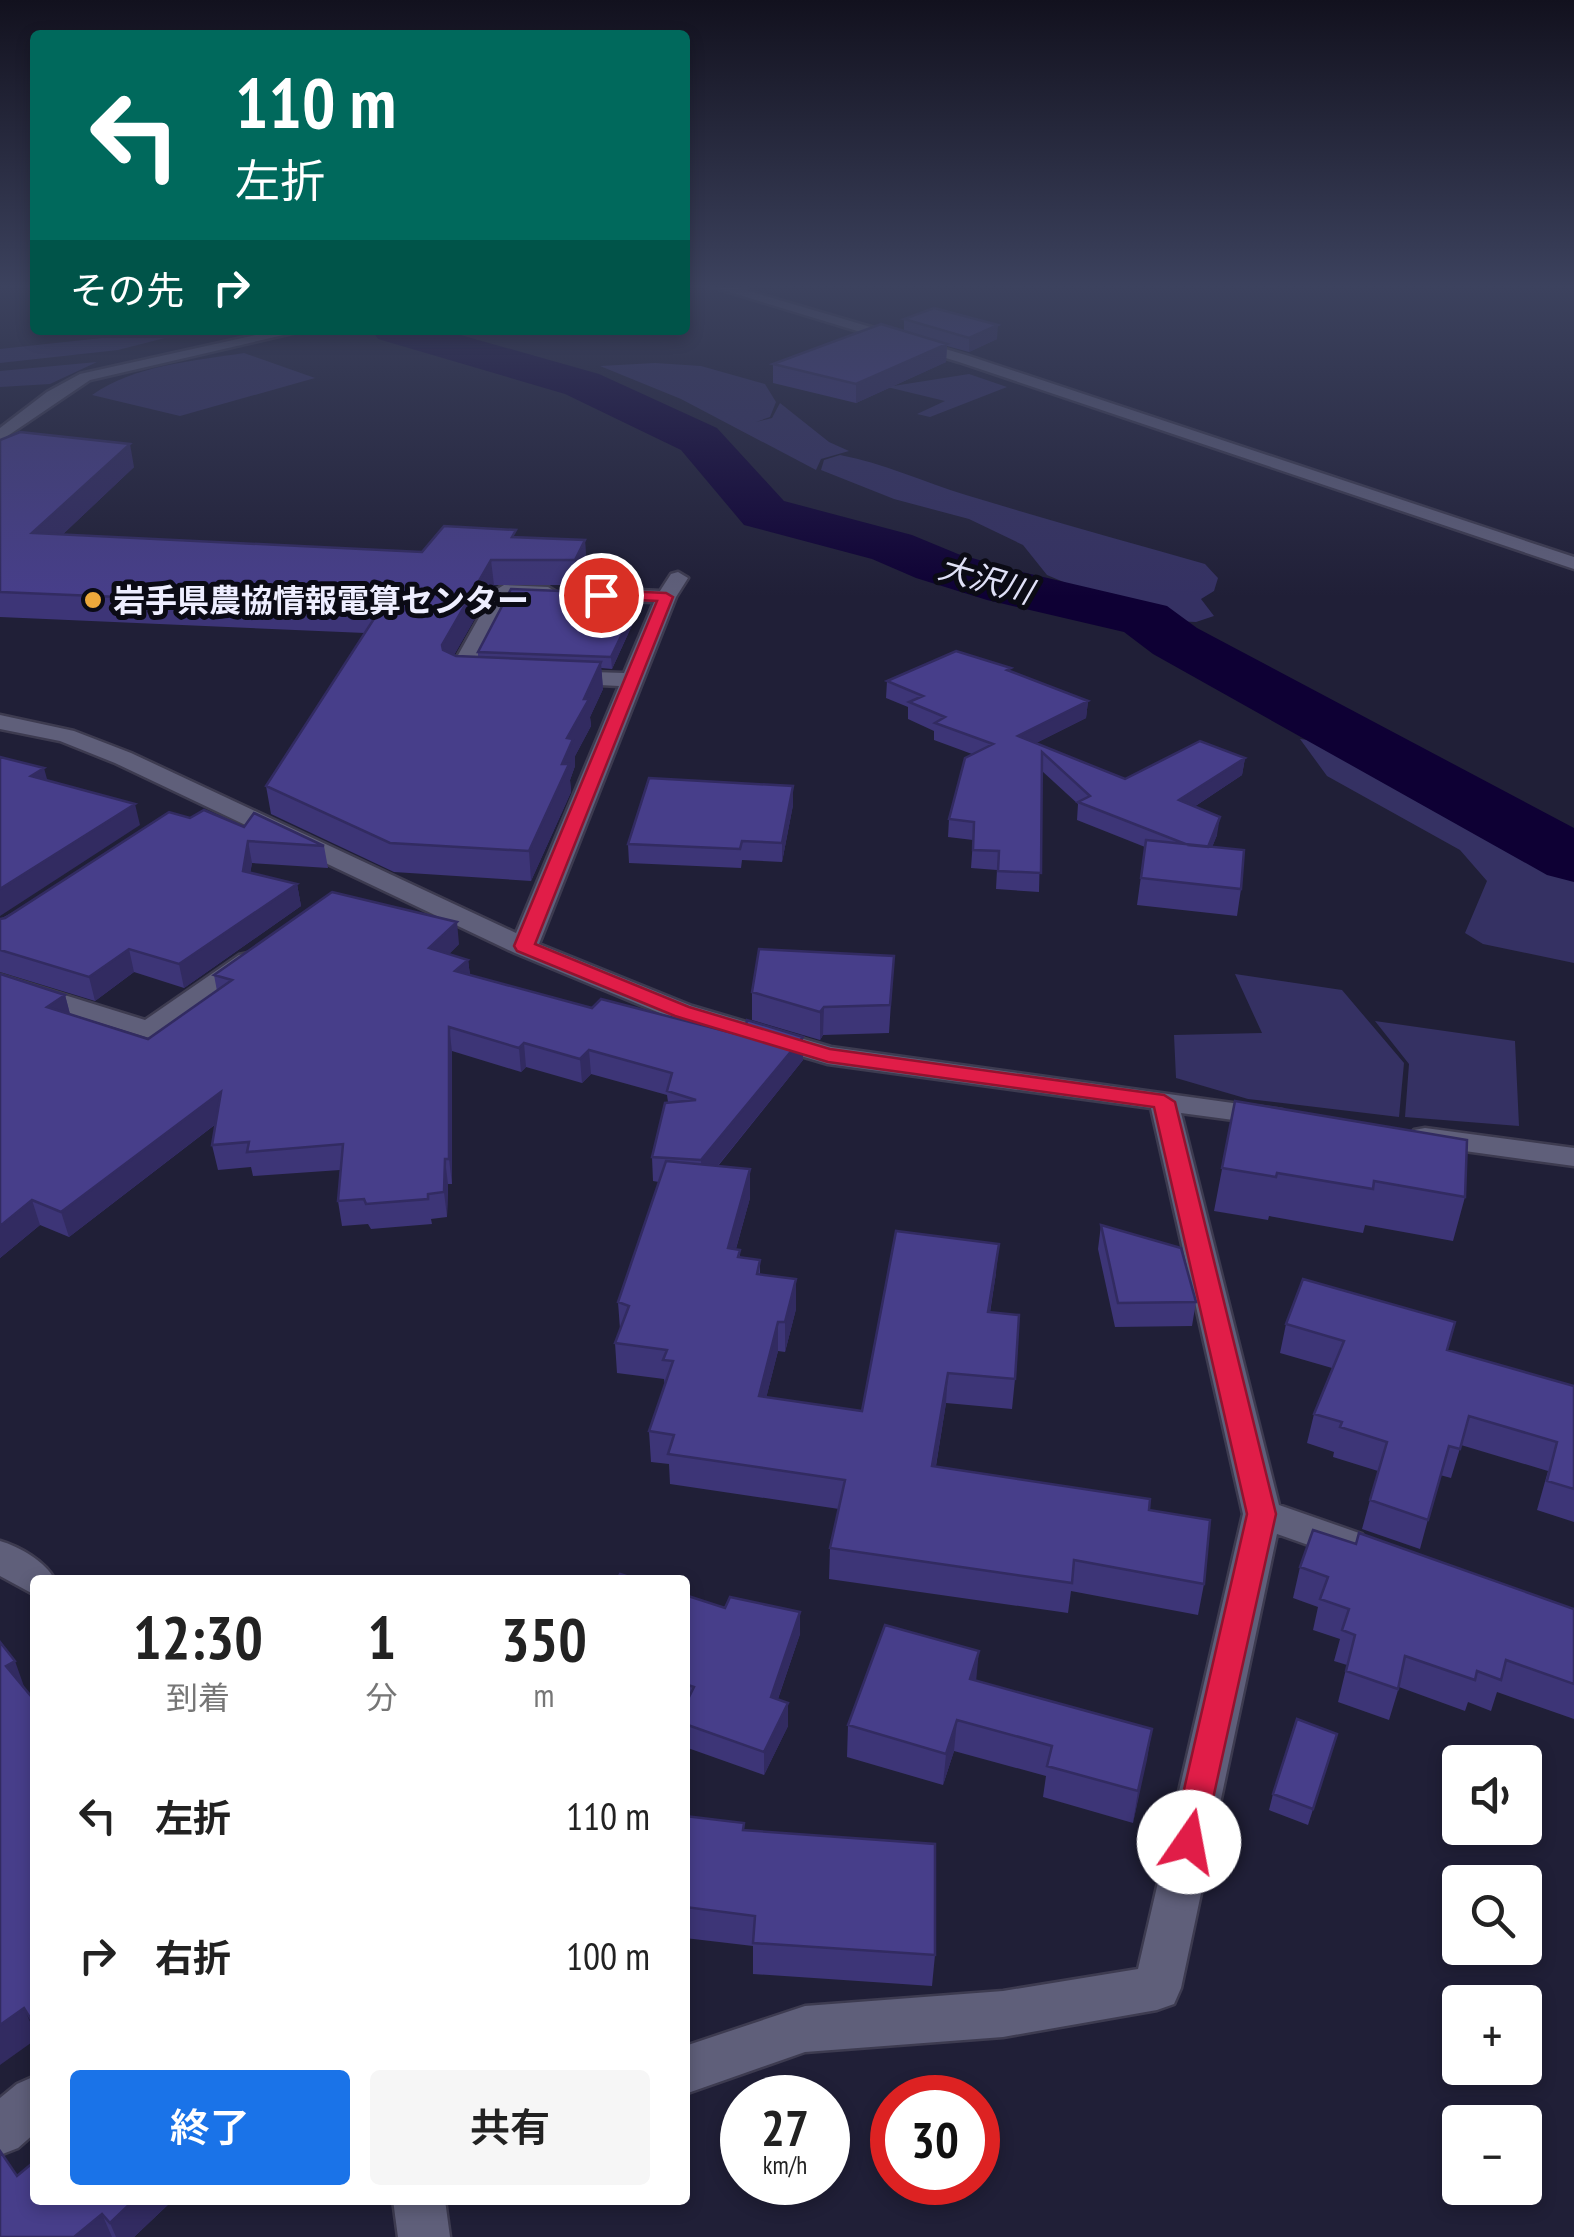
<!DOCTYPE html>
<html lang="ja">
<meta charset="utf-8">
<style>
body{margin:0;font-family:"PT Sans Narrow","Noto Sans JP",sans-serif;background:#f6f6f6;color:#222;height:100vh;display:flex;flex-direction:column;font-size:38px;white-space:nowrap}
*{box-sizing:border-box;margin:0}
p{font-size:32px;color:#767676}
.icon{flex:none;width:55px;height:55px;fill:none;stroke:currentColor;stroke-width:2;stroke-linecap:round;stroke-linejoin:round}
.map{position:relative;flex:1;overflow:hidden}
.drawer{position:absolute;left:30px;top:1575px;width:660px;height:630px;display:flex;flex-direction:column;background:#fff;border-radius:10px;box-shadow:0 5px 15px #0003}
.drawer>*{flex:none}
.top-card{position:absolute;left:30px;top:30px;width:660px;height:305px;border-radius:10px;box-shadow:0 5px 15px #0003;background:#00695c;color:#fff;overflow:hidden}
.controls{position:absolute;left:1442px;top:1745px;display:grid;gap:20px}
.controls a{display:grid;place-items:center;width:100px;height:100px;border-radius:10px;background:#fff;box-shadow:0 5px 15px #0003;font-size:50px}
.speed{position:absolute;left:720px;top:2075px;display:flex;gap:20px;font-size:50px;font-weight:700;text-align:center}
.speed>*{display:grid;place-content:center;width:130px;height:130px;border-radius:50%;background:#fff;box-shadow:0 5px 15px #0003;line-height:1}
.speed small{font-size:25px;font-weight:400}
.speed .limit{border:15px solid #d22;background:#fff;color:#111}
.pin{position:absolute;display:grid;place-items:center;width:85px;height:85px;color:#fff;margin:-42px;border:5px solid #fff;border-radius:50%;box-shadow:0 2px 10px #0007}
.me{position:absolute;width:110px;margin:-55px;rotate:12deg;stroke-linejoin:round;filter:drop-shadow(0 0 8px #0008)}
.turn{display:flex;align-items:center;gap:35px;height:210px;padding:0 40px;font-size:45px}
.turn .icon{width:130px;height:130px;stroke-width:2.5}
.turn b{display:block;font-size:70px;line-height:85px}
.then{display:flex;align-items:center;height:95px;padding:0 40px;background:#0003;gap:20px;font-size:38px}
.eta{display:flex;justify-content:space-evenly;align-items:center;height:170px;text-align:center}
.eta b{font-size:60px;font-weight:600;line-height:70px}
.action{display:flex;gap:20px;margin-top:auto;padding:20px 40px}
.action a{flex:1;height:115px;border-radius:10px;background:#1a73e8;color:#fff;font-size:40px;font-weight:600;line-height:115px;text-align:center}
.action a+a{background:#f6f6f6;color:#222}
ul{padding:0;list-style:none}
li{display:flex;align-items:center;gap:30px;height:140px;padding:0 40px}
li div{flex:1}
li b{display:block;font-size:38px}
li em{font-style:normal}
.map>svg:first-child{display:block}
.green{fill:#353163}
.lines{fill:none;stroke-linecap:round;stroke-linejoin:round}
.river{fill:#0e0034;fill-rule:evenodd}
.minor-casing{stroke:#3d3b50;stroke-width:5}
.minor{fill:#5f5f7a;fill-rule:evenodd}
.wall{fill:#3d3577}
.shaded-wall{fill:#322b61}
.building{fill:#473e8a;stroke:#322b61;stroke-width:2.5}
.route{fill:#e11d48;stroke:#92132f;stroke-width:2.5}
.poi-dot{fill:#eda83b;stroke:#0b0b15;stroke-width:4}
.labels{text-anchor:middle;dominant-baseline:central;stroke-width:10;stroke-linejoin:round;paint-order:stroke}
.far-water-label{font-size:32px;font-style:italic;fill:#e0e1f7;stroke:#0b0b15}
.far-poi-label{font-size:32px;font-weight:bold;fill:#eef;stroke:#0b0b15;text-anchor:start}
</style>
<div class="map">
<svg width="1574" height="2237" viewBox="0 0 1574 2237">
<rect width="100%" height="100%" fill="#201f37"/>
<!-- green -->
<path class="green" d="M102,338H165L118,350L0,363V349Z
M244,353L315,378L180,416L92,395C134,365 194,361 244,353Z
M97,362L50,384L0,387V371Z
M655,363L701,366L765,384L776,402L770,417L756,422L772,418L780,403L829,442L849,451L821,459L816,470L681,399L600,366Z
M969,374L1007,387L930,417L917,414L945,401L887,387Z
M840,455C883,463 924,482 966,495C1045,519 1125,541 1205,564L1218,578L1214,591L1201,599L1214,616L1196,622L1173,621L1104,599L1047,575L1023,545L969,519L894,499L821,470L824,460Z
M1300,739L1316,741L1574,879V963L1483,944L1465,933L1487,881L1460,850L1327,776Z
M1235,974L1342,990L1404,1063L1399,1117L1248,1099L1176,1078L1174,1035L1262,1033Z
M1375,1021L1515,1041L1519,1126L1405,1117L1409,1064Z"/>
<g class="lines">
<!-- river -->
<path class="river" d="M372,330H443L599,374L717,428L784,501L912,535L958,554L1022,572L1167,606L1197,628L1574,828V882L1547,875L1153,654L1124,632L987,600L916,578L872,559L744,525L681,450L565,394L378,339Z"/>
<defs>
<path id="minor" d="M703,284H725L969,356L1574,557V569L959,362Z
M278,330H305L90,380L0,441V428L47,392L80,374Z
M678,572L688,578L676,597L539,944L692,1006L831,1047L1282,1110L1286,1116L1282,1122L1271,1125L1181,1113L1279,1505L1362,1534L1367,1544L1362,1554L1348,1559L1277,1534L1181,1988L1174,2004L1157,2010L1003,2037L805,2052L685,2094V2046L805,2006L1003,1991L1138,1969L1243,1514L1151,1108L828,1064L672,1018L515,953L115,763L60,741L0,729V715L74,731L131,753L516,933L619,686L561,683L550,677L561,671L624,673L654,602L594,600L584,594L594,588L660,591L671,574Z
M504,585L548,587L558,593L548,599L510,597L473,667L488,670L492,674L488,678L452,677L448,673L494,591Z
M248,953L261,961L257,967L159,1036L149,1038L0,992V975L145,1020L239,955Z
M1425,1128L1574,1148V1166L1414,1144L1410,1137L1414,1130Z
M0,1541C20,1547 45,1561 55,1580H35V1595L0,1576Z
M35,2076V2133L18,2148L0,2155V2098L17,2084Z
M393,2200H445L450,2237H398Z"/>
</defs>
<!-- minor casing -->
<use href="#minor" class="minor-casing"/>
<!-- minor -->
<use href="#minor" class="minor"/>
</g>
<!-- wall -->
<path class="wall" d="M904,319L997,339L969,352L947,346L946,362L856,403L773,383V364L904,331Z
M0,440L134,467L62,535L422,552L517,538L585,540L586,564L577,585H494L454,655L478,657V652L638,601V612L612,669L601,668L603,689L590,717L591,726L575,756V766L570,780L571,792L531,881L394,872L271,814L266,786L365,633L0,617Z
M1011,671L1088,701L1086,718L1036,743L1125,779L1245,758L1242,775L1194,807L1217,835L1212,847L1241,889L1237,916L1137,905L1145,847L1077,820L1078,804L1042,771L1039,892L996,889L997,870L971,868L973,840L948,837L949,819L972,754L934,740V731L908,719V707L886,698L887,681Z
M793,786V805L782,862L742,860L741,868L629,863L628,844Z
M190,818L244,827L324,846L328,868L252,863L250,873L297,884L301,906L184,988L134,972L95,1001L0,972V919Z
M459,944L449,954L468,960L470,975L592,1008L803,1060L718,1166L750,1169V1198L736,1249L740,1250V1257L760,1260V1275L796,1309L785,1352L778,1351L766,1398L862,1411L996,1273L990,1313L1015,1379L1012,1409L946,1403L936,1466L1149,1510L1204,1584L1198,1615L1071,1591L1068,1613L829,1579L830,1548L839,1509L670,1484L669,1464L651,1462L649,1431L665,1387L664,1379L617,1373L615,1343L620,1329L618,1302L659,1182L653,1181L652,1157L668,1102L667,1095L591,1074L582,1083L526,1067L521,1072L452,1051V1184H448L447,1217L431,1219L432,1224L371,1229L368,1224L342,1226L338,1201L340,1170L253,1176L251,1167L218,1170L212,1145L216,1124L69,1237L40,1225L0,1258V974L65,995L70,1014L148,1039L217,991L214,975Z
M894,956L889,1033L823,1035L820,1040L752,1020V992Z
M1235,1101L1465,1197L1453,1241L1365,1225L1363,1233L1269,1216L1268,1220L1214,1211Z
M1101,1225L1196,1302L1192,1326L1115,1327L1098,1249Z
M1286,1324L1448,1350L1574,1386V1522L1537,1510L1548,1471L1461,1445L1451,1478L1440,1475L1420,1549L1362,1529L1378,1471L1333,1457L1334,1452L1307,1443L1314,1414L1332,1368L1280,1353Z
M1356,1544L1574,1609V1719L1497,1692L1491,1711L1468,1702L1465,1711L1399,1687L1389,1720L1338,1702L1347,1665L1334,1661L1340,1639L1313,1630L1318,1607L1293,1598L1300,1567Z
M685,1595L800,1634L778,1699L788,1726L764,1775L685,1747Z
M976,1681L1152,1729L1133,1823L1043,1797L1046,1776L954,1751L943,1785L847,1757L848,1725Z
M1332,1750L1308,1825L1269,1810L1273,1794Z
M685,1816L744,1830L935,1955L932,1986L753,1974V1946L685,1938Z
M17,2176L173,2200L134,2237H0Z"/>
<!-- shaded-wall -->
<path class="shaded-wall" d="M998,325L997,339L969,352V338Z
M947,344L946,362L856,403V384Z
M130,444L134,467L38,558L32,533Z
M585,540L586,564L577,585L575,560Z
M491,560L494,585L445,671L442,645Z
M636,594L638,612L612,669L611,657Z
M601,662L603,689L590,717L591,726L575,756V766L570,780L571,792L531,881L529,851L562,764L567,738Z
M1088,701L1086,718L1016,753L1018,736Z
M1245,758L1242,775L1177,818L1179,800Z
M44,768L50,790L31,776Z
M793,786V805L782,862V843Z
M135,804L140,825L0,916V889Z
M1220,817L1217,835L1203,870L1206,851Z
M248,841L252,863L247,894L243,871Z
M297,884L301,906L184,988L179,964Z
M457,922L459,944L431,971L429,948Z
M129,949L134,972L95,1001L89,977Z
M468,960L471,983L455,971Z
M65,995L71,1018L47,1007Z
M824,1007L823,1035L820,1040V1012Z
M449,1027L452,1051V1184L449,1159Z
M803,1037V1060L702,1185L701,1160Z
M524,1043L526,1067L521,1072L519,1048Z
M589,1050L591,1074L582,1083L580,1059Z
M221,1092L226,1116L69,1237L61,1212Z
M445,1159L448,1184L447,1217L444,1192Z
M750,1169V1198L728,1277V1248Z
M32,1200L40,1225L0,1258V1226Z
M999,1244L996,1273L985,1342L988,1312Z
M796,1279V1309L785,1352V1322Z
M778,1322V1351L759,1426V1396Z
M948,1373L946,1403L931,1496L932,1466Z
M800,1612V1634L771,1719V1697Z
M979,1651L976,1682L970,1679Z
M15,1661L26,1692L6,1666Z
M788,1703V1726L764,1775V1752Z
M957,1720L954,1751L943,1785L946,1754Z
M1152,1729L1147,1760L1133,1823L1138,1791Z
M24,2008L35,2033V2040L0,2065V2025Z
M134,2200H173L134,2237H116L110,2223Z
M102,2214L112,2237H74Z"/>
<!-- building -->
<path class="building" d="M934,308L998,325L969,338L904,319Z
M881,324L947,344L856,384L773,364Z
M20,432L130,444L32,533L422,552L444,526L516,530L512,537L585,540L575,560H491L442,645L443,650L456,656L601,662L584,699H589L567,738L573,739L562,764H569L529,851L390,843L266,786L381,608L0,592V440Z
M511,589L636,594L633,600L638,601L611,657L478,652Z
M956,651L1011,668L1007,670L1088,701L1018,736L1125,779L1200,741L1245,758L1179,800L1220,817L1208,847L1188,845L1078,802L1090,796L1042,752L1041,873L998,871L999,851L973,850L974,822L949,819L965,758L993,744L935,723L945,717L909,702L923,696L887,681Z
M0,757L44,768L31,776L135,804L0,889Z
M649,778L793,786L782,843L742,841L740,849L628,844Z
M204,810L244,827L254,813L324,846L248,841L243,871L297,884L179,964L129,949L89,977L0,950V919L5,918L169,812L190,818Z
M1146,840L1244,850L1241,889L1141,878Z
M332,892L457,922L429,948L468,960L455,971L592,1008L601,999L744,1036L747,1020L803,1037L701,1160L652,1157L665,1103L696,1100L667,1091L672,1073L589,1050L580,1059L524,1043L519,1048L449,1027V1159H445L444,1192L428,1194V1199L366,1204L364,1199L338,1201L343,1144L247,1152L249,1142L212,1145L221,1092L61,1212L32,1200L0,1226V974L65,995L47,1007L148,1039L232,980L214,975Z
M759,949L894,956L890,1005L824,1007L820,1012L752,992Z
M1235,1101L1467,1140L1465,1197L1374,1181L1373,1189L1277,1173L1276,1177L1222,1168Z
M666,1161L750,1169L728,1248L740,1250L738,1257L760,1260L757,1274L796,1279L785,1322H778L759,1396L862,1411L896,1231L999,1244L988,1312L1019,1315L1015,1379L948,1373L932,1466L1150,1499L1149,1510L1210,1520L1204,1584L1074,1560L1072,1583L830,1548L845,1480L668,1454L674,1435L649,1431L673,1361L663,1360L667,1350L615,1343L629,1306L618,1302Z
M1101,1225L1181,1248L1196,1302L1118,1303Z
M1303,1279L1455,1322L1447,1350L1574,1386V1489L1547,1481L1557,1442L1469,1416L1460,1449L1449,1446L1428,1520L1370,1500L1387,1442L1340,1427L1342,1422L1314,1414L1344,1341L1286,1324Z
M1313,1530L1356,1544L1359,1533L1574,1609V1684L1506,1660L1501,1680L1477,1671L1475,1680L1405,1656L1398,1689L1346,1671L1355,1635L1342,1630L1349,1609L1320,1599L1328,1577L1300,1567Z
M620,1574L638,1580H617Z
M685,1595L725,1608L730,1597L800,1612L771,1697L788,1703L764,1752L685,1724V1705L694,1687L685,1684Z
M885,1625L979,1651L970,1679L1152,1729L1138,1791L1047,1766L1052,1746L957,1720L946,1754L848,1725Z
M0,1642L15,1661L6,1666L35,1701V2019L32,2021L24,2008L0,2025Z
M1297,1719L1337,1734L1313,1809L1273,1794Z
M685,1816L744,1823L743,1830L935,1844V1955L753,1943L755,1916L685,1907Z
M0,2151L17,2176L35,2161V2200H134L110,2223L102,2214L74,2237H0Z"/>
<!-- sky -->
<linearGradient id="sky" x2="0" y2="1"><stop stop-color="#12111e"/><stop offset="0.48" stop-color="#3c425e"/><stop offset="1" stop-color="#3c425e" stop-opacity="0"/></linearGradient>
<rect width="1574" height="597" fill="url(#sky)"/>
<!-- route -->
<path class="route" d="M601,590L666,593L673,597L535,944L689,1007L830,1049L1164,1095L1175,1102L1276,1514L1201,1853L1189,1857L1177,1853L1172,1842L1247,1514L1154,1107L828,1062L675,1016L517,951L514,946L657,601L596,598V592Z"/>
<!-- markers -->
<circle class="poi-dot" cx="93" cy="600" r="10"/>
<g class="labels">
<!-- far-water labels -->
<g class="far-water-label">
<text transform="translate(986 579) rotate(16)">大沢川</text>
</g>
<!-- far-poi labels -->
<g class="far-poi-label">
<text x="113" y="600">岩手県農協情報電算センター</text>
</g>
</g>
</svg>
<div class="controls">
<a><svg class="icon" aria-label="sound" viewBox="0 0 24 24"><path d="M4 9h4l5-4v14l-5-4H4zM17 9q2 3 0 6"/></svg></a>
<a><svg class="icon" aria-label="search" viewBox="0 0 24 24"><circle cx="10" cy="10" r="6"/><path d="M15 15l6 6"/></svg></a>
<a>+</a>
<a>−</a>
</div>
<div class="speed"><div>27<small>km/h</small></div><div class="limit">30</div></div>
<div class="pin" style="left:601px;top:595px;background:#d93025"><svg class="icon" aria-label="arrive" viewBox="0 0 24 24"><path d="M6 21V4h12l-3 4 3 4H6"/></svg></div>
<svg class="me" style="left:1189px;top:1842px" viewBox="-20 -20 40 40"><circle r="19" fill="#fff"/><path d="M0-13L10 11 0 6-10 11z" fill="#e11d48"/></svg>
<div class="top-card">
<div class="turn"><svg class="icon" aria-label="left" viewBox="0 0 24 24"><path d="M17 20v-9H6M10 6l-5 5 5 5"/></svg><div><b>110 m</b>左折</div></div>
<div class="then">その先<svg class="icon" aria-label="right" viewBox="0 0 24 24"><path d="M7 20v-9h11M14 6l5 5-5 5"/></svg></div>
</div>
<section class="drawer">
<div class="eta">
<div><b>12:30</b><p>到着</p></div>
<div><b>1</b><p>分</p></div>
<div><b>350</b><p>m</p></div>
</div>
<ul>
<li><svg class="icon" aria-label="left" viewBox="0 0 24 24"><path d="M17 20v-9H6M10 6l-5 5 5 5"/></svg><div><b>左折</b></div><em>110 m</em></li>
<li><svg class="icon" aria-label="right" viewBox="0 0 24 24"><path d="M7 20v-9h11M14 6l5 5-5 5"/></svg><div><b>右折</b></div><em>100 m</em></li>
</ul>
<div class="action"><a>終了</a><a>共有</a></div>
</section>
</div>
